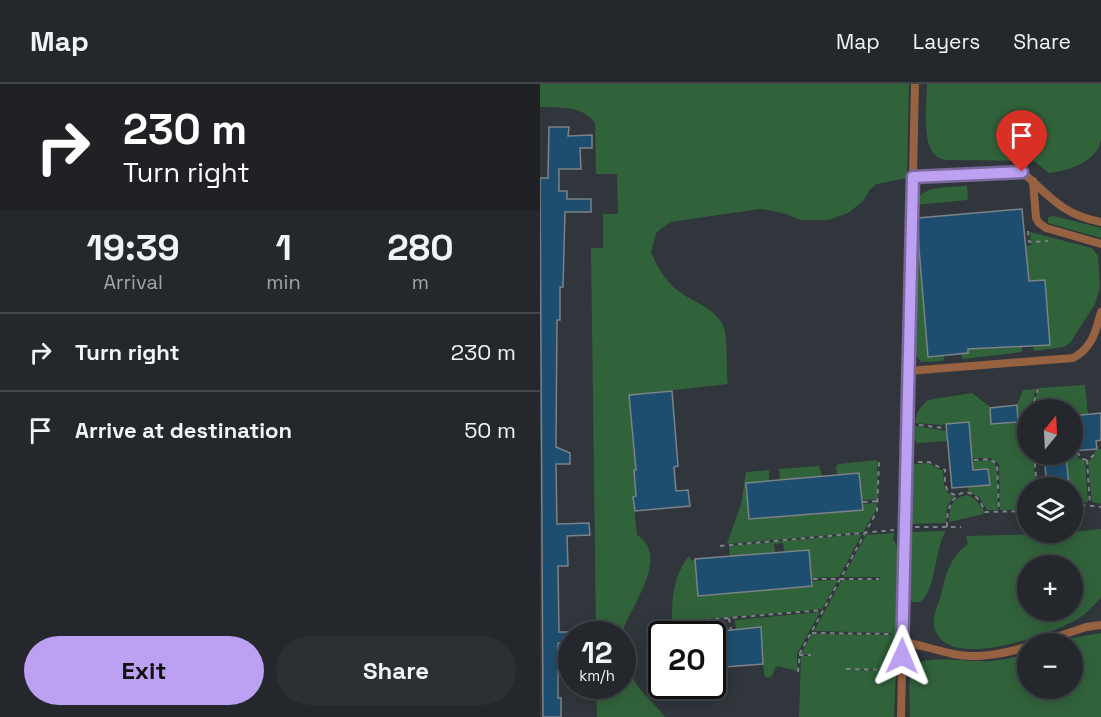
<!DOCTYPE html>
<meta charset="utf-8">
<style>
body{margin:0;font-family:"Space Grotesk",sans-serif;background:#2c3034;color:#f1f3f6;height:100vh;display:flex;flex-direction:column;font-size:22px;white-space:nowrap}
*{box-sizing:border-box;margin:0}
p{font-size:20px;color:#a3a6a9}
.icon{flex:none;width:33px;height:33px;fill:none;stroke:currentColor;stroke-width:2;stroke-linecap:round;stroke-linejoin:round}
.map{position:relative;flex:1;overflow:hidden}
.side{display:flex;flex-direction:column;background:#24282c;width:540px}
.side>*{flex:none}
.guide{background:#202124;color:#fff;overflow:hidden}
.needle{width:39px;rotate:18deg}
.controls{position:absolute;left:477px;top:315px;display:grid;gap:12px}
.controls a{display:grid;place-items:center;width:66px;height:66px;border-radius:50%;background:#24282c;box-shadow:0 3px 15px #0003,0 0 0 2px #414448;font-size:30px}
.speed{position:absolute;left:18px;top:537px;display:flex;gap:12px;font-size:30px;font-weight:700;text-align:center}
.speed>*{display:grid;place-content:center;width:78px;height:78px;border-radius:50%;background:#24282c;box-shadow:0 3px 15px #0003,0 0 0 2px #414448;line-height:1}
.speed small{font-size:15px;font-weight:400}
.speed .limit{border:3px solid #111;border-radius:9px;background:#fff;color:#111}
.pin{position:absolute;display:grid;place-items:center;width:51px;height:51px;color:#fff;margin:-62px -26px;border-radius:50% 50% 50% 0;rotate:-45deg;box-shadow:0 0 6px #0007}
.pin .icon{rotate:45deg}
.me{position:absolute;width:66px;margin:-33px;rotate:1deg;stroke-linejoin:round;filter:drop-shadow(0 0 4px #0008)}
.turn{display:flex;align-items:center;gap:21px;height:126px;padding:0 24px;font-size:27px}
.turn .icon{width:78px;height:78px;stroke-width:2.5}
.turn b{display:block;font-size:42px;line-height:51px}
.eta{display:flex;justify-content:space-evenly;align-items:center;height:102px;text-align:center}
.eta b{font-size:36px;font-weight:600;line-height:42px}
.cta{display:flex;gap:12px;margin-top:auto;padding:12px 24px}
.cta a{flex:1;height:69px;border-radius:36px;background:#bca0f2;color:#111;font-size:24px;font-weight:600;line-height:69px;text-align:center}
.cta a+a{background:#2c3034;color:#f1f3f6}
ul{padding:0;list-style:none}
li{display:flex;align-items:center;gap:18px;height:78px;padding:0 24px;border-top:2px solid #414448}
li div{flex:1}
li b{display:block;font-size:22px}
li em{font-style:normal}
header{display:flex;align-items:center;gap:36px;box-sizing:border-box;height:84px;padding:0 30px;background:#24282c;border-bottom:2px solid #414448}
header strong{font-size:28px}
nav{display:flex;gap:33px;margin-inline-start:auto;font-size:21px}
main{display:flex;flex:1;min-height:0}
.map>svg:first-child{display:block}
.green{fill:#31633b;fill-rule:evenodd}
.building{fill:#1e4e6f;stroke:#7b8288;stroke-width:1.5}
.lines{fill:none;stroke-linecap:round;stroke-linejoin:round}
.path{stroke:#7d8286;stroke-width:2;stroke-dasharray:4.5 4.5;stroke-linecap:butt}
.lane{stroke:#976241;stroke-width:8}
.route-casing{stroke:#7a689d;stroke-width:15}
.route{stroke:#bca0f2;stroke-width:10}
</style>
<header>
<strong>Map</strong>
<nav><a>Map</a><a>Layers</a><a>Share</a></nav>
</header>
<main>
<section class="side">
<div class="guide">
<div class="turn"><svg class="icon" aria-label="right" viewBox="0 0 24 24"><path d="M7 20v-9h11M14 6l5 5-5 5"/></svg><div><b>230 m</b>Turn right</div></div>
</div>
<div class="eta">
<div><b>19:39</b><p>Arrival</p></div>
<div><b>1</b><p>min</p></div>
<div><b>280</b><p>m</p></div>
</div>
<ul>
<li><svg class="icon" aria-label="right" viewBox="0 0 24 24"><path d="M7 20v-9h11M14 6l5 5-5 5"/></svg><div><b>Turn right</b></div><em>230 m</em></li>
<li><svg class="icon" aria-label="arrive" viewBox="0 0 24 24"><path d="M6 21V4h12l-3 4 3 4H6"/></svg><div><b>Arrive at destination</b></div><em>50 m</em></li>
</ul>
<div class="cta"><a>Exit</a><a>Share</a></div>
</section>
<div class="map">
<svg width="561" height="633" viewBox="0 0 561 633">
<rect width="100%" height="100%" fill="#30363b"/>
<!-- green -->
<path class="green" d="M0,0H369L367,94L337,100L330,105L323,117L308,129L288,136H262L239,128L220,125L130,138L116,149L111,168C117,183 125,196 137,206C153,219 176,223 184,244C188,256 186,286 188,300L89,311L96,386L94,387L96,412L93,413L97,451C132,473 88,525 82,550H56L51,164H63V130H78L77,90H56L55,39C42,21 20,24 0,23Z
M387,0H561C561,17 561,40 561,56C557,78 528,87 509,89L494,77L406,76C402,75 397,74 394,70C382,58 387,17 387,0Z
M427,102L428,116L376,121C379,100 410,104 427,102Z
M514,132L561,144V154L508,139V133Z
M490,148L552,164L558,172L560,203L555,220L530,259L523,263L494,267L493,262L510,260L505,196L489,197L486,162L491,161Z
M379,170L388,272L405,271L403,277L381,278L375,269V172Z
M474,261L475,263H482V268L423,275L422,273L421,270L428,269V265Z
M545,301L548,330L533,332L532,326L493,325L495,314L500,304Z
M496,305L490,325L488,326V370L493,371L496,403L488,404L487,426H460L459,380L451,374H432L428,338L401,341L375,339C376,329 380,322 388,316L432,309L450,323L451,340L478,338L477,321L483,306Z
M375,342L407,347L408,357L377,359L374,355Z
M533,358H534L538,374L545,377L548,418H533L532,404L529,403L526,371L532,370Z
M561,365V420L552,418L548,377L553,374L555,366Z
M337,376L338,415L322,416L319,389L297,391L296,383L298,380Z
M446,376L453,377L457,384L458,426H447L439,413L429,408L428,403L450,400L448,385L433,386L432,378Z
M388,379L403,387C404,397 402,409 414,412L407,423L406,439L370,440L372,380Z
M279,382L282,392L240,396L239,385Z
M229,386V397L206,399L209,435L322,426V420L337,419L336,426L323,448L187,460L201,420L206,388Z
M428,411L435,415L444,427L443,430L409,438C409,423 412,413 428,411Z
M561,445V513C553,523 545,531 534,537C508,551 409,587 395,546C391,535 398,521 401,511C406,490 410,473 428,460L426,452L513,450ZM488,482H532V526H488Z
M406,447C394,465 396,507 380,518H372L369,512L370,448Z
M354,449L353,455L358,464L356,585L305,586L356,587L354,633H259L261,572H272L261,570L272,550L352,551L351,549L274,547L302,496H340V493H303L326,451Z
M322,450L299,493L271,494L269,466L244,468L243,459L234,460L235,468L190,472L189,462Z
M149,472L152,477L155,475L272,502V497L298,496L282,525L132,538C132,514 133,492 149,472Z
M280,528L257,570V587L238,582L235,584L232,592L227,594L224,591L220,544L196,545L195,536Z
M184,537L185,546L142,550L141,540Z
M561,549V633H370C370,621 367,592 374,582C382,570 435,579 451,577C463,576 475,573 487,570L488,604H532V560L520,559L533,554Z
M83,560C87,599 102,605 125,633H57L56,602H82Z"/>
<!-- building -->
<path class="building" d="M9,43H29L28,52L52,51V64H40L41,85H19V107H27V115H51V128H25L23,203H20V236H17L16,363L30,369V380H16L17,440L49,439L50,451L27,452L28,482H18L19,548H28V559H18V614H21V633H3L0,94H8Z
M482,125L489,197L505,196L510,261L428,265V269L388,273L379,165L378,134Z
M132,307L138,382L134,383L136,407L148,406L150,422L95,427L93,413L96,412L94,386H96L89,311Z
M477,321L478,338L451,340L450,324Z
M561,329V356L556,357L557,365L532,367V332Z
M429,338L433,386L448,385L450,401L412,404L406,340Z
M504,370H526L529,404H507Z
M319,389L323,426L209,435L206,399Z
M269,466L272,502L158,512L155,475Z
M221,543L223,580L172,584V548Z
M122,552V589L110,590L107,553Z"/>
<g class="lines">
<!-- path -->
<path class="path" d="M488,147L489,158L508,157
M491,326L498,305
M379,341L403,344
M537,368L542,375L547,376L553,372L554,366
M494,370L497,404
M434,376L450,375L457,380L459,427
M547,376L550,420
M378,378H389L405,386C405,396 403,409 416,411
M323,418L338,417
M532,420L561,423
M375,443H421
M407,443C405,409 432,393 445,428L488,427
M180,462L354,446
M273,495H339
M189,534L191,546
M130,539L283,526
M272,549L350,550
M259,571H271
M306,585L351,586
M258,588L260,569L337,427L339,377"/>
<!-- lane -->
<path class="lane" d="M373,93L482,88C511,113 521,130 561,138
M493,97L496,134L499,139L506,144L561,160
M368,287L533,274C552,264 556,247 561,228
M362,557C379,561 396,566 413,570C436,575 466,570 488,562
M496,560L546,543L561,541
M361,633L375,0"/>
</g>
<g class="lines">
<defs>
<path id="route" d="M362,572L373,93L482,88"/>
</defs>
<!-- route casing -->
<use href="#route" class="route-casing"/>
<!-- route -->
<use href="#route" class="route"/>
</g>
</svg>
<div class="controls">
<a><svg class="needle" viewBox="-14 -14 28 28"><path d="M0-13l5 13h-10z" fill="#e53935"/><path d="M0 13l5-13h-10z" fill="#a3a6a9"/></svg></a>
<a><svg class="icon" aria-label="layers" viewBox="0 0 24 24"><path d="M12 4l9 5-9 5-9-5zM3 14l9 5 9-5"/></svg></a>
<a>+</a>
<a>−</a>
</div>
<div class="speed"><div>12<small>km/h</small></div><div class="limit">20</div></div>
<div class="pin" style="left:482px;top:88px;background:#d93025"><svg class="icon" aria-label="arrive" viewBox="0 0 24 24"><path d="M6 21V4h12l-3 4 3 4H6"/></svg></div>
<svg class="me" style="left:362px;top:572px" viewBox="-20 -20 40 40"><path d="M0-17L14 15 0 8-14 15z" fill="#bca0f2" stroke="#fff" stroke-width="4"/></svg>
</div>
</main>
